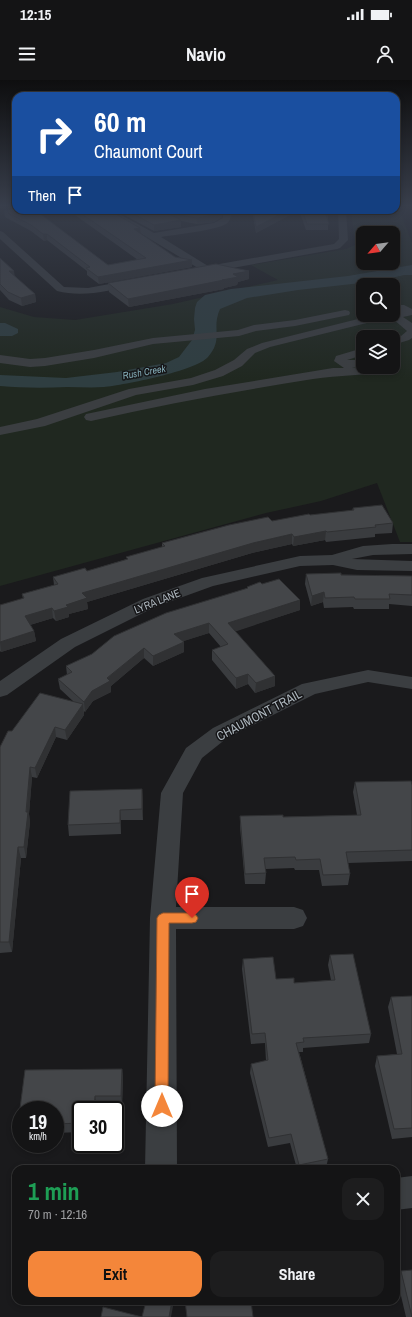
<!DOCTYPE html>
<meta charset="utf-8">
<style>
body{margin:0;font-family:"Archivo Narrow",sans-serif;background:#1d1d1e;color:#f1f3f6;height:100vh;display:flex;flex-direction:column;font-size:15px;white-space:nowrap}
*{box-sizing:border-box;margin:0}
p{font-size:13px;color:#9d9ea0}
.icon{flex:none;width:22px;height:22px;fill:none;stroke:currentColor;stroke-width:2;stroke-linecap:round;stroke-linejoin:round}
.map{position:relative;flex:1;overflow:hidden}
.drawer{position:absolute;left:12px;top:1085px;width:388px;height:140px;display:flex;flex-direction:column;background:#141415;border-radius:12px;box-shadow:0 2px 6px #0003,0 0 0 1px #333334}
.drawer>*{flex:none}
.hud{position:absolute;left:12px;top:12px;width:388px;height:122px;border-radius:12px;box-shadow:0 2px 6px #0003,0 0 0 1px #333334;background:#1a4fa0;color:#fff;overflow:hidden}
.needle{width:26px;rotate:242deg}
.buttons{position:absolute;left:356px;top:146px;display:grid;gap:8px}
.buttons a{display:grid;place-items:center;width:44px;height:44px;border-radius:8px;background:#141415;box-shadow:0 2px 6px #0003,0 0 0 1px #333334;font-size:20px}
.speed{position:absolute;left:12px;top:1021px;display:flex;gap:8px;font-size:20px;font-weight:700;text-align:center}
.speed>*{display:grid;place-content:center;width:52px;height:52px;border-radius:50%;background:#141415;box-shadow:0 2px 6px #0003,0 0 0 1px #333334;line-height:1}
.speed small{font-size:10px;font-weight:400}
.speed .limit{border:2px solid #111;border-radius:6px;background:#fff;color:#111}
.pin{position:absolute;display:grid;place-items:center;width:34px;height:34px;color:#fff;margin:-41px -17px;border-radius:50% 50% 50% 0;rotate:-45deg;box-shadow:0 0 4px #0007}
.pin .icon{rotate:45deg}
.me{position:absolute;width:44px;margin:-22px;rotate:0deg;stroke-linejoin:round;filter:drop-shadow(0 0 3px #0008)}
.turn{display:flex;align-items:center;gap:14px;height:84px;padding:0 16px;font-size:18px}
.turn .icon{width:52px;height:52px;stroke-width:2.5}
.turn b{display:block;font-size:28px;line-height:34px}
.then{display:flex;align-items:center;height:38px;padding:0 16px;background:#0003;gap:8px;font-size:15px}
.round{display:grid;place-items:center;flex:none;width:42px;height:42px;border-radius:12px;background:#1d1d1e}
.overview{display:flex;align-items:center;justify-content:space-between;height:68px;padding:0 16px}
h1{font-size:24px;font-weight:700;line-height:30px;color:#1e9e55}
.action{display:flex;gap:8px;margin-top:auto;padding:8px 16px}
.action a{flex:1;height:46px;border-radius:12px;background:#f4863a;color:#111;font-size:16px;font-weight:700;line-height:46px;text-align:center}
.action a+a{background:#1d1d1e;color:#f1f3f6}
.status{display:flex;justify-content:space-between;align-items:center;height:28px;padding:0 20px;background:#141415;direction:ltr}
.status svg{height:11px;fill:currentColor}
header{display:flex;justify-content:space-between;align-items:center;height:52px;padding:0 16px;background:#141415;font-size:18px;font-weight:700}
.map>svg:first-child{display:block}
.green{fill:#202820;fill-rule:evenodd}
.water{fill:#2f3e41}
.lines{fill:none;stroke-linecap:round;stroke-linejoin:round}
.minor{fill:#3b3e41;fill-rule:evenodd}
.wall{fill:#3a3c3f}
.shaded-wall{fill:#303133}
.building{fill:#444649;stroke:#303133}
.route{fill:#f4863a;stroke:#9f5726}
.labels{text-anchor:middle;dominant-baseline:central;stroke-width:3;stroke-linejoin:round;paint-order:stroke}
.far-water-label{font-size:10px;font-style:italic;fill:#84acb7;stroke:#151517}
.street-label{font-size:11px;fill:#acb5bc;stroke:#151517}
.near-street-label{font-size:13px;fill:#acb5bc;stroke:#151517}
</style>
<div class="status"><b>12:15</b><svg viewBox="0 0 49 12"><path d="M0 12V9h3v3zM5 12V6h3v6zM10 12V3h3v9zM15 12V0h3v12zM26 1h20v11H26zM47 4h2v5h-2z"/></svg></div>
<header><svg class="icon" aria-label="menu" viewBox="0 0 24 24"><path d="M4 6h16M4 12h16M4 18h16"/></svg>Navio<svg class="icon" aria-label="person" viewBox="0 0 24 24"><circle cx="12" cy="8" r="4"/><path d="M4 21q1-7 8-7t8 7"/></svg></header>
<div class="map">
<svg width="412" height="1237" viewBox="0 0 412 1237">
<rect width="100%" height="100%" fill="#1a1a1c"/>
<!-- green -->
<path class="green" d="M396,126H398L412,163V462H400L377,403L321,421L266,433L0,506V227L34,237L75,240L173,224L278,200L251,185L346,169L355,165L351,130H396ZM363,153H393V183H363ZM363,205H393V235H363ZM363,257H393V287H363Z"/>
<!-- water -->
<path class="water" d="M412,185V195H404L379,201L298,210L247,218L220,229C211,249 224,258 208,277C196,291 124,305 104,307C91,308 79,307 67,307C45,308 22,308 0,306V295L66,298L117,292L166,283L179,277L192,260L195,250L194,239L195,228L197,222L205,215L231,209L348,196Z
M0,243H5L18,249V253L12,256H0Z"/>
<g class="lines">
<!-- minor -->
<path class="minor" d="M102,130H112L154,153L214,143L223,138V130H231C231,135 231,141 226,144C217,150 174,155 161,157L208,186L334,164L339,159L338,130H346L348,160L340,168L337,169L199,194L194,191L198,188Z
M0,151L3,152L64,207L88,208L136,199L141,202L136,205C110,210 84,218 57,211L0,159Z
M393,225H404L412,229V235L403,237L412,243V258L409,260L393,265V258L401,256L407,251L393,239L394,234L397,231H393Z
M345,230L349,231L350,233L349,235L295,246L256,251L239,256L153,264L94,278L45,286L30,287L0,283V275L30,279L45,278L94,270L153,258L238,250L254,245L295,240Z
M374,235H392L391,237L270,267L255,273L242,286L223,296L193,305L136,315L45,346L0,355V347L37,339L129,309L191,298L215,290L234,280L247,269L262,263Z
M363,268V275L347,280H363V286L352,288L393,287L391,290C365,296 339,295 313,299C238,311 165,324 91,341L86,340L84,337L86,334L91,333L205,309L333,288H344L334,281L336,276Z
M392,464H412V474L373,475L352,479L412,481V491L357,490L333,485L300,486L213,506L155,527L75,567L7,615L0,617V601L61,559L143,519L202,498L300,476L332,475L363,466Z
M368,590L412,597V609L368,602L315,614L227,658L202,678L183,713L176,827H294L303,830L307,838L303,846L294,849H176L177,1089H145L150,838L161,713L186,668L213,648L302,604Z
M412,1096V1128L396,1130V1098Z"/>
</g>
<!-- wall -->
<path class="wall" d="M68,130H109L141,154L175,177L192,180V187L99,204L87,195V191L47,160L44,161L31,151L5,137L4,131L108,185L138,180Z
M115,130H221L222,137L214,142L197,144L181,141V147L154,151Z
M252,130H299L256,153Z
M299,130H326L328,135V150H306Z
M0,178L14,191V196L35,214L36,222L22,226L9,220L0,210Z
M249,199L238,202L237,205L224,208V209L129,227L109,212L108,203Z
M353,428L393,443L392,453L375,454V457L326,462L325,460L293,466L292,464L252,473L87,522L88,529L69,534V537L56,541L53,538L30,545L34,551L36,561L1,572L0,571V525L23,519L22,514L54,505L53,497L87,491L127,479L126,477L162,467V463L272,441L310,435L352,431Z
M306,494L412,496V526L389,524V529H354L353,527L324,528L323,522L311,526L305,504Z
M262,504L300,530L235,551L275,596V606L255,613L248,604L236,609L212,580V570L221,567L209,553L183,561L184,572L153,586L144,578L111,606V612L93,621L85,632L84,631V635L67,660L56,657L37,698L32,697L29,734L30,742L26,778H21L12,872L0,873V667L12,651L74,622L60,609L58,599L67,595L66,586L247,508V507Z
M355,702L412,705V781L348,783L350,794L348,805L322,806L319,790H295L294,788L266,789V793L265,804H245L240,747V736L283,737L357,735L353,712Z
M142,709L143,740H121V754L69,756L68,745Z
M330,875L371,954L369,963L303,968V972H299L328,1079L326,1088L321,1089H297L290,1063L268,1067L250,993L251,984L266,981L265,963L251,964L242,889L243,879L276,899L294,903L331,900L328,885Z
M412,916V1057L392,1059L375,986L377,976L397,974L388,927L391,917Z
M122,989L123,998L122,1026H97L96,1030H81V1052L55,1053V1030H21V1053L18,1044L25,990Z
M401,1191L412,1237H406L397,1199Z"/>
<!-- shaded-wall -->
<path class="shaded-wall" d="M288,130H299L256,153V147Z
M222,131V137L214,142L197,144V138Z
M181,140V147L154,151V145Z
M140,148L141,155L134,149Z
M43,154H47V160L44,161Z
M192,180V187L99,204L98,197Z
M9,191H14L15,198Z
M249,191V199L238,202L237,205L224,208V209L129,227L128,219L222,200L233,194Z
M35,214L36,222L22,226L21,218Z
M326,451L325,460L293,466L294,457Z
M292,454V464L252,473L87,522L88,529L69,534V537L56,541L54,531L66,525L82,513L253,463Z
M324,512L323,522L311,526L312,516Z
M300,520V530L228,554V543Z
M52,528L53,538L26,546L25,536Z
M209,543V553L175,564L174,554Z
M34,551L36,561L1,572L0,562Z
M184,562V572L153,586V576Z
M144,568V578L111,606V612L93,621L85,632L84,622L92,611Z
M248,594V604L236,609V598Z
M275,596V606L255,613L256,603Z
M83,624L84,635L67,660L65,650Z
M55,647L56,657L37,698L35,688Z
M30,687L32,697L29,734L30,742L26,778L24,767Z
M142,709L143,719V740L142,729Z
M120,730L121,740V754L120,743Z
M18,767L21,778L12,872L9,862Z
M122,989L123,998L122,1026L121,1016Z
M95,1016L97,1026L96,1030H94Z
M172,1221H174L171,1237H169Z"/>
<!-- building -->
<path class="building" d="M16,128V130H35L108,185L146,178L76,130H109L140,148L134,149L175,177L192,180L98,197L86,188L90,187L47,154H43L31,145L4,131Z
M126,130H221L222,131L214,135L197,138L167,133L181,140L154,145Z
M253,130H288L256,147Z
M302,130H326L328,135H326L329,144H307Z
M0,178L14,191H9L35,214L21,218L8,212L0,204Z
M216,184L249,191L233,194L238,197L222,200H224L128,219L108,203Z
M382,425L393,443L375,445L376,447L327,452L326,451L294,457L292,454L253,463L82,513L87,518L66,525L68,527L54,531L52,528L25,536L34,551L0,562V525L24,518L22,514L58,504L53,497L85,488L87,491L128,479L126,477L165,466L162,463L229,445L268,437L272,441L309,434L310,435L354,430L353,428Z
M341,493V495L412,496V515L389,514L390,519H355L354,517L325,518L324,512L312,516L306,494Z
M279,499L300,520L228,543L275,596L256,603L248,594L236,598L212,570L228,564L209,543L174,554L184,562L153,576L144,568L107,598L110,601L92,611L84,622L58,599L72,592L66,586L92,574L114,556L166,533L248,508L247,507L260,502L262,504Z
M40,613L83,624L65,650L55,647L35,688L30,687L26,732H28L24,767H18L9,862H0V667L8,651H12Z
M411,701L412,705V770L346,772L350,794L323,795L320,779L296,780L295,777L264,778L266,793L245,794L240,736L283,735V737L361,735L355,702Z
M142,709V729L120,730V743L68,745L70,711Z
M353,874L371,954L303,958L304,962L296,963L328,1079L299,1085L291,1054L269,1058L251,984L268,980L265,953L252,954L243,879L273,877L276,899L294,898V903L335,900L330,875Z
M412,916V1048L394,1049L377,976L402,974L391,917Z
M122,989L121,1016H95L94,1030H81V1043L55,1044V1030H21V1044H18L25,990Z
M412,1190V1237L401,1191Z
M146,1221H172L169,1237H101L103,1227L142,1237Z
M185,1221H251L253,1237H187Z"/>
<!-- sky -->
<linearGradient id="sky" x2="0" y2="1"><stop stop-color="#0e0e0f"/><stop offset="0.42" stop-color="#383e4b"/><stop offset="1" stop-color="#383e4b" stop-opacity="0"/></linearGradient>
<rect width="412" height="299" fill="url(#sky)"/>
<!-- route -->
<path class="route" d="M163,833H192L196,835L198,838L196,842L192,843H169L168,1026L166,1031L162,1033L157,1031L155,1026L157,838L159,835Z"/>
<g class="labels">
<!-- far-water labels -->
<g class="far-water-label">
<text transform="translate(144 292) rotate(-10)">Rush Creek</text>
</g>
<!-- street labels -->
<g class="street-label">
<text transform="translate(157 521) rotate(-22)">LYRA LANE</text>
</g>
<!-- near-street labels -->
<g class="near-street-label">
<text transform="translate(259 635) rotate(-28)">CHAUMONT TRAIL</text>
</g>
</g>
</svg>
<div class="buttons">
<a><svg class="needle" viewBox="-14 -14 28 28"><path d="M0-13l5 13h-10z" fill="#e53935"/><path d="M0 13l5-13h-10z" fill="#9d9ea0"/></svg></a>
<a><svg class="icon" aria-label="search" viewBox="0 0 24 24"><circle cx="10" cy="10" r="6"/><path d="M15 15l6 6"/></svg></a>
<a><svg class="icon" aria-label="layers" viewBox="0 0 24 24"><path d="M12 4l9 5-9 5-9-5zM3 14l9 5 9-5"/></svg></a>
</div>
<div class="speed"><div>19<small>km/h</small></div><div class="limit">30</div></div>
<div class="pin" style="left:192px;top:838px;background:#d93025"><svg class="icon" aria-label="arrive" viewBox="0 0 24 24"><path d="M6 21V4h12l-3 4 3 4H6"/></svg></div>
<svg class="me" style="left:162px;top:1026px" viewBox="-20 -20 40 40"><circle r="19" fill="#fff"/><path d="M0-13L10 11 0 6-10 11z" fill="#f4863a"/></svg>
<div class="hud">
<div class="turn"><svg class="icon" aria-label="right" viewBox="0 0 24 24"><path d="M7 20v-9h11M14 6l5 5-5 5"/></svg><div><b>60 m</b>Chaumont Court</div></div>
<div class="then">Then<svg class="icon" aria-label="arrive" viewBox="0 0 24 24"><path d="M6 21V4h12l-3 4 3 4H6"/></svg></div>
</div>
<section class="drawer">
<div class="overview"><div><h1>1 min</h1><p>70 m · 12:16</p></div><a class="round"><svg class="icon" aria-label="close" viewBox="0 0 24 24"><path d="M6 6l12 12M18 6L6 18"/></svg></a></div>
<div class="action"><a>Exit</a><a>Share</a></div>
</section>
</div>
